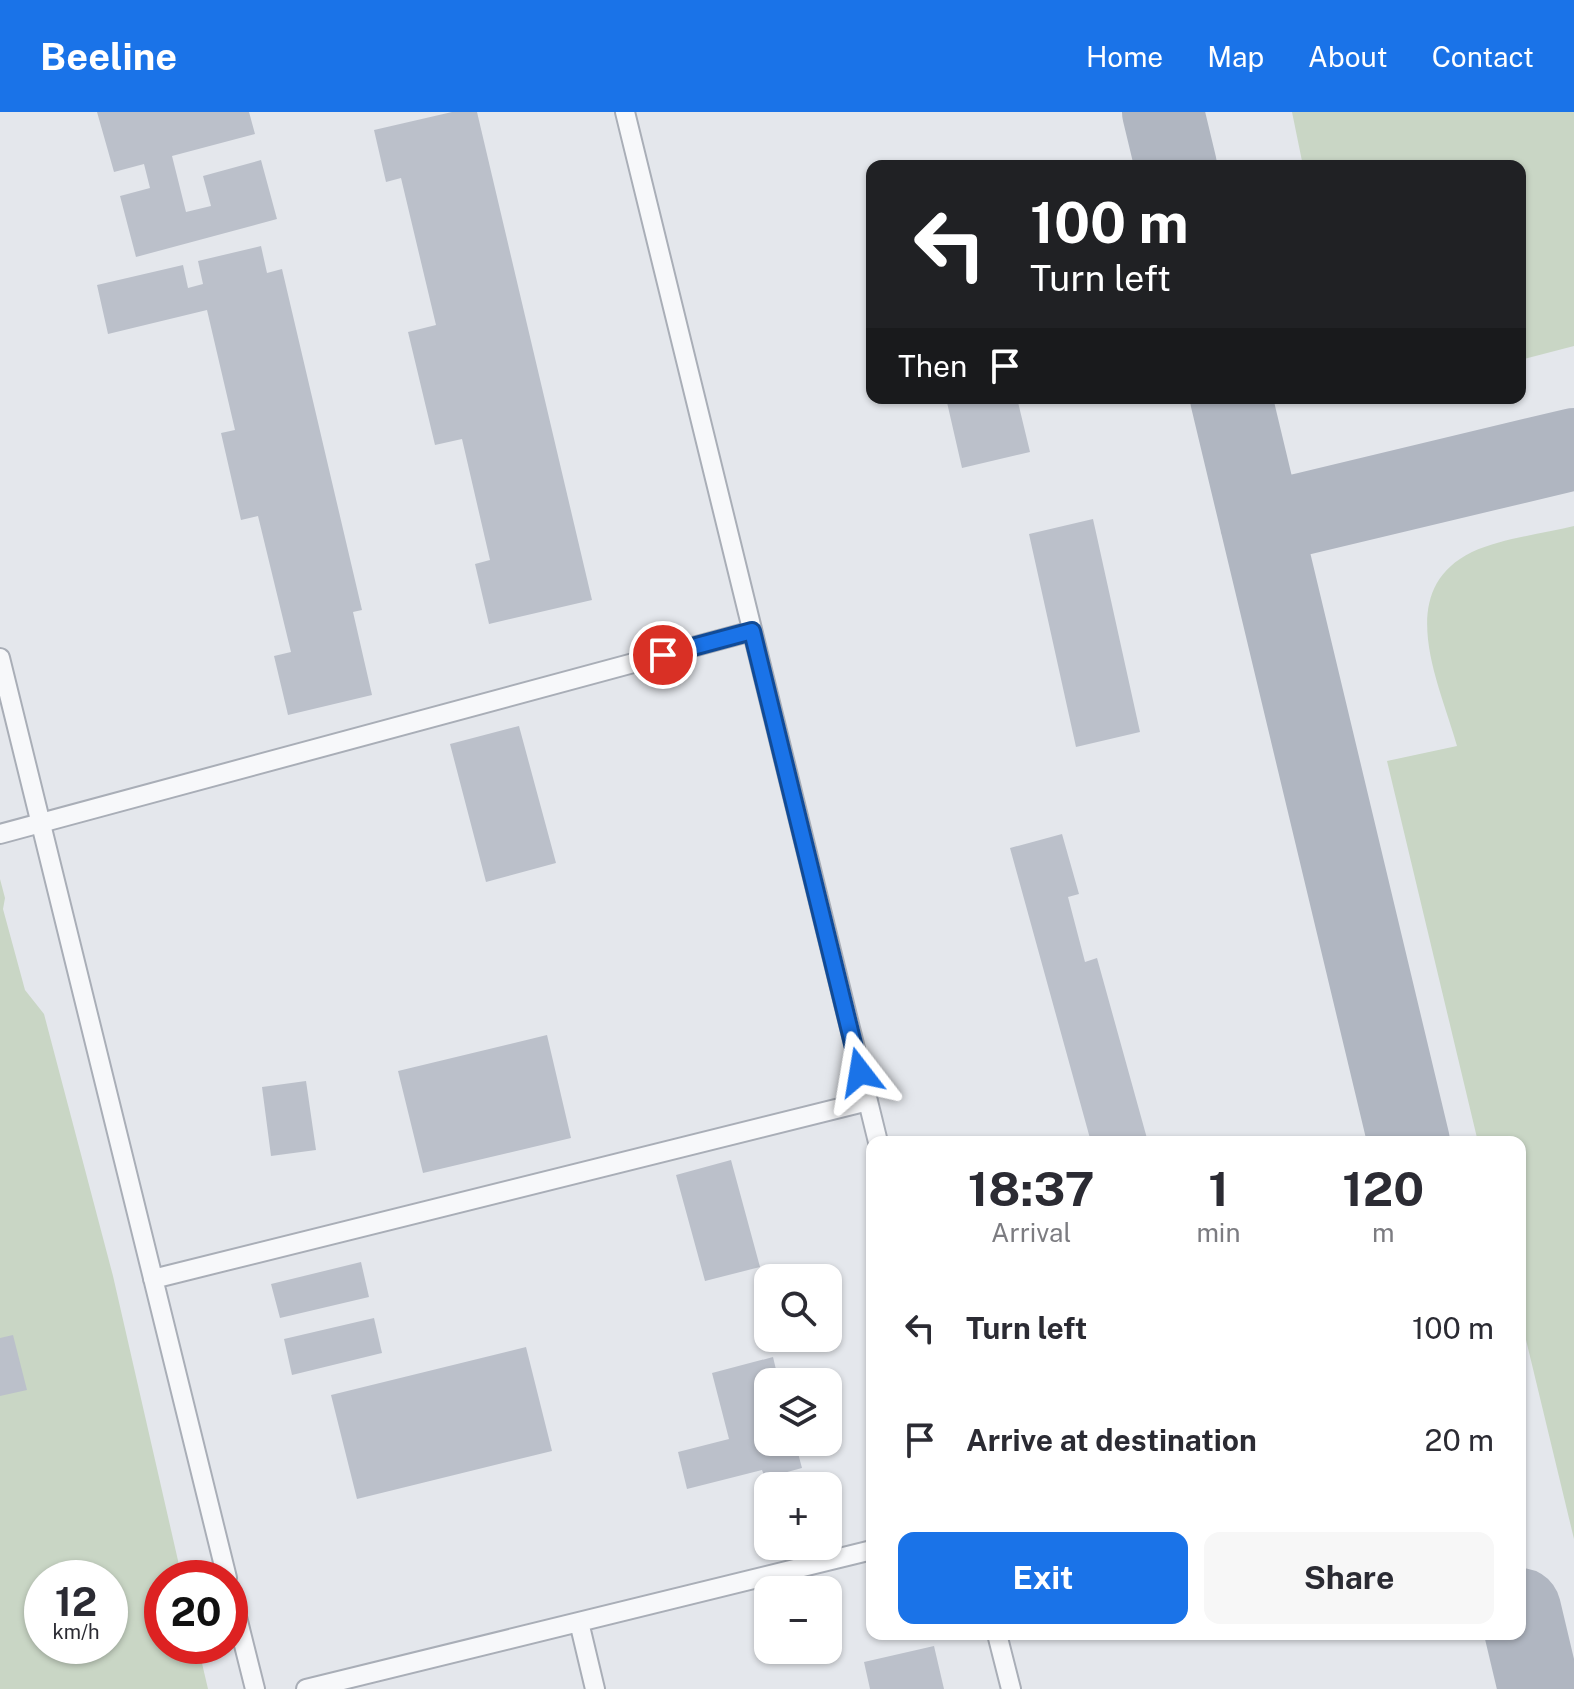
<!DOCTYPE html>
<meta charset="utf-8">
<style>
body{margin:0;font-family:"Public Sans",sans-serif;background:#f7f7f7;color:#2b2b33;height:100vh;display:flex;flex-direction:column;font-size:30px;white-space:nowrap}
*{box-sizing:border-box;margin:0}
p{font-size:26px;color:#7c7c81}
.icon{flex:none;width:44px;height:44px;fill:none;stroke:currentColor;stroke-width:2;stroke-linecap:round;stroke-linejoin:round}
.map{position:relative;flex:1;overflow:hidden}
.side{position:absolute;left:866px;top:1024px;width:660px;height:504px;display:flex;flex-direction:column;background:#fff;border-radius:16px;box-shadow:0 2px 6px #0004}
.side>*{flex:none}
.guide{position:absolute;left:866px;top:48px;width:660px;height:244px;border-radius:16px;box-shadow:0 2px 6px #0004;background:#202124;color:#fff;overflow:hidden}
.tools{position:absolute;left:754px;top:1152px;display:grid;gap:16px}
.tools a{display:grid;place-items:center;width:88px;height:88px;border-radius:16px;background:#fff;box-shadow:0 2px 6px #0004;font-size:40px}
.speed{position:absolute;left:24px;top:1448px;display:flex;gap:16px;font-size:40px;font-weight:700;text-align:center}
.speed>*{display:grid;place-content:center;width:104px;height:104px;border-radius:50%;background:#fff;box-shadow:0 2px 6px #0004;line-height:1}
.speed small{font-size:20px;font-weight:400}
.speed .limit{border:12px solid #d22;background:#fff;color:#111}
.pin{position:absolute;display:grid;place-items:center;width:68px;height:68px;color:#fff;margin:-34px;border:4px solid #fff;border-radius:50%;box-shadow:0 2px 8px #0007}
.me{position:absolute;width:88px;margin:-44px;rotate:346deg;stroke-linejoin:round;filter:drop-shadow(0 0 6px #0008)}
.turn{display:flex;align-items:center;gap:28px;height:168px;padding:0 32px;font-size:36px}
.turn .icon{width:104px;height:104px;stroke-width:2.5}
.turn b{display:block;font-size:56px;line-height:68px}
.then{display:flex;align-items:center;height:76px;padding:0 32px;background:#0003;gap:16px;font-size:30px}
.eta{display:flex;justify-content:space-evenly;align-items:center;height:136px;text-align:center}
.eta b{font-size:48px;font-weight:700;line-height:56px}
.cta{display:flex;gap:16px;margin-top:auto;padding:16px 32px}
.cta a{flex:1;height:92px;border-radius:16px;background:#1a73e8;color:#fff;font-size:32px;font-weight:700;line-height:92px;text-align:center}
.cta a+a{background:#f7f7f7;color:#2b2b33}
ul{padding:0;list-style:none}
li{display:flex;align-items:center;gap:24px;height:112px;padding:0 32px}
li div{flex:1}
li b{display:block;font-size:30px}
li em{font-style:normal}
header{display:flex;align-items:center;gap:48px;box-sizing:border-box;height:112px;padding:0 40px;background:#1a73e8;color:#fff}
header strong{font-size:38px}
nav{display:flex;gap:44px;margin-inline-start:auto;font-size:28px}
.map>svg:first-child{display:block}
.green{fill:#c9d6c5;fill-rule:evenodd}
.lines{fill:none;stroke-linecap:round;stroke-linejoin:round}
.taxiway{stroke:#b0b6c1;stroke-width:82}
.building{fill:#bbc0ca}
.service-casing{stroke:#a9aeb7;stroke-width:22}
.service{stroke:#f7f8fa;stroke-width:18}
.route-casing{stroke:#114b97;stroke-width:20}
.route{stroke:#1a73e8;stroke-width:14}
</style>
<header>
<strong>Beeline</strong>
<nav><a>Home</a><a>Map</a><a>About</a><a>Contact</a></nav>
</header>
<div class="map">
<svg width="1574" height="1577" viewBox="0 0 1574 1577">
<rect width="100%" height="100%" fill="#e4e7ec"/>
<!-- green -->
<path class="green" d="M1292,0H1574V234L1520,248V54H1303Z
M1574,414V1427L1520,1203V1030H1478L1387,649L1457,634C1440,572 1392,479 1472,440C1502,426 1542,422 1574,414Z
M0,767L5,786L3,797L25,878L44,902L113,1164L182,1466H162V1534H198L208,1577H0ZM42,1466H110V1534H42Z"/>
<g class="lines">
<!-- taxiway -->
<path class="taxiway" d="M1163,0L1176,54
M1231,286L1409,1030
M1261,412L1574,337
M1520,1497L1539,1577"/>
</g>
<!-- building -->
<path class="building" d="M97,0H249L255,22L172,44L186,100L211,94L203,64L261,48L277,107L136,145L120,84L150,76L144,52L114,60Z
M452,0H477L592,488L489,512L475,452L490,448L462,327L435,333L408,220L436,213L401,66L386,70L374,18Z
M261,134L267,161L282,157L362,498L353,500L372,583L288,603L274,544L291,540L258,404L241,408L221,321L235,318L207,198L108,222L97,173L183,153L188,176L203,172L198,149Z
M946,286H1017L1030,340L962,356Z
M1093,407L1140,620L1076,635L1029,422Z
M519,614L556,751L486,770L450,632Z
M1062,722L1079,782L1068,785L1085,850L1097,846L1148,1030H1091L1010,736Z
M547,923L571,1026L423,1061L398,959Z
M306,969L316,1038L271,1044L262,975Z
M731,1048L760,1155L705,1169L676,1063Z
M361,1150L369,1185L280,1206L271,1172Z
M374,1206L382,1241L292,1263L284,1227Z
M13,1223L27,1278L0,1284V1226Z
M526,1235L552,1339L357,1387L331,1283Z
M773,1245L779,1270H768V1330H795L802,1356L765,1366L762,1358L687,1377L678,1340L729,1327L712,1261Z
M934,1534L944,1577H870L864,1550Z"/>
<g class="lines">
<defs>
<path id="service" d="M625,0L878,1030
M0,546L227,1466
M0,722L752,519
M153,1167L868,989
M230,1477L255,1577
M579,1510L595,1577
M997,1522L1011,1577
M306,1577L872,1438"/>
</defs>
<!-- service casing -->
<use href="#service" class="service-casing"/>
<!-- service -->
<use href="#service" class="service"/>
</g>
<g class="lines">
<defs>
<path id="route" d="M663,543L752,519L860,960"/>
</defs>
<!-- route casing -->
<use href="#route" class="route-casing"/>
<!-- route -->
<use href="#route" class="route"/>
</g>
</svg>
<div class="tools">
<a><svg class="icon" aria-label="search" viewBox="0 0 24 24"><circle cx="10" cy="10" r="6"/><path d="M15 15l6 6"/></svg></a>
<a><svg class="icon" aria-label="layers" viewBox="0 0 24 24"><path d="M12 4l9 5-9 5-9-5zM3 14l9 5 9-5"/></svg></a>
<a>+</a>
<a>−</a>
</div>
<div class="speed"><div>12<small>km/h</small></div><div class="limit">20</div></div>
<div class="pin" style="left:663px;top:543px;background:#d93025"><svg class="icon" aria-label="arrive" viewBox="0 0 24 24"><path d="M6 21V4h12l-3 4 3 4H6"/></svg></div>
<svg class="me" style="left:860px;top:960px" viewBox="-20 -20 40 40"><path d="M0-17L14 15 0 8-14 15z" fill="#1a73e8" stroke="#fff" stroke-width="4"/></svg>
<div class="guide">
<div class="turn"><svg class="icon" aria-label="left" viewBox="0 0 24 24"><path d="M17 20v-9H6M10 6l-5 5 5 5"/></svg><div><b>100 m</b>Turn left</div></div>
<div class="then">Then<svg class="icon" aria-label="arrive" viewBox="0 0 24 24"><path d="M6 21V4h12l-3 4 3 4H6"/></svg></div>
</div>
<section class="side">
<div class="eta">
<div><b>18:37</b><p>Arrival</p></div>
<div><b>1</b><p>min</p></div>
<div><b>120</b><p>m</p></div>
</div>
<ul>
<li><svg class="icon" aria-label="left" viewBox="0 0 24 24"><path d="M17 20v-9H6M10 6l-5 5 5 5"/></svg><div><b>Turn left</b></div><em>100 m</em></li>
<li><svg class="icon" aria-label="arrive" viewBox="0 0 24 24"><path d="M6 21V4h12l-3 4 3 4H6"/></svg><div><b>Arrive at destination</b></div><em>20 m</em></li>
</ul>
<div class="cta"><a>Exit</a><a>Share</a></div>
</section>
</div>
